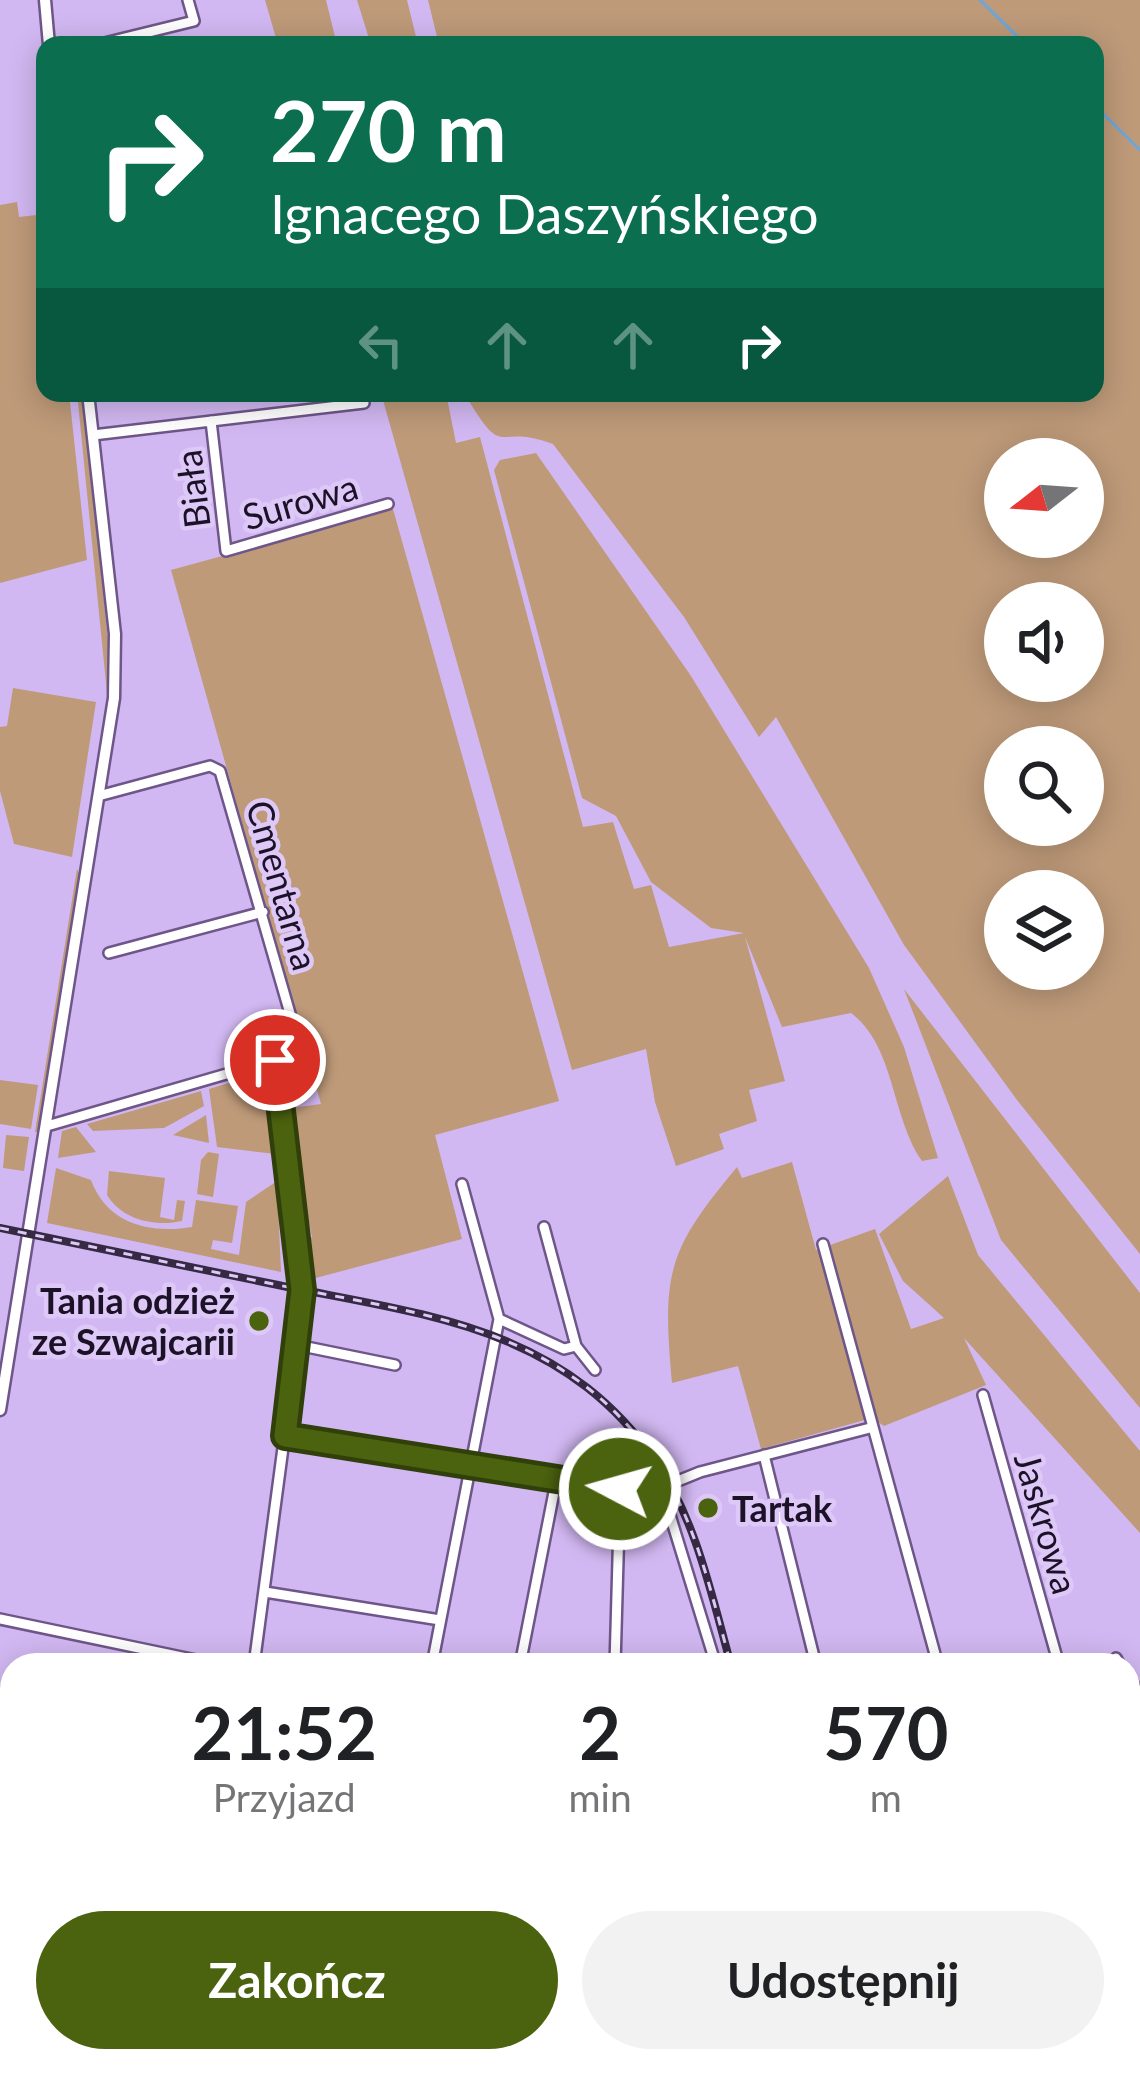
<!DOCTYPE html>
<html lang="pl">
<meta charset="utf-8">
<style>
body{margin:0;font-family:Lato,sans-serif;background:#f2f2f2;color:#202124;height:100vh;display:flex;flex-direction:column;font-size:45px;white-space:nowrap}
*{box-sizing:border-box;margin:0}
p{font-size:39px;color:#757577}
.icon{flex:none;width:66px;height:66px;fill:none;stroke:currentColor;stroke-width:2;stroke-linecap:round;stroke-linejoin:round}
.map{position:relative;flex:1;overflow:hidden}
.details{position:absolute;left:0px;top:1653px;width:1140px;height:420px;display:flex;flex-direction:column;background:#fff;border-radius:36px 36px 0 0;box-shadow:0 6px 30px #0003}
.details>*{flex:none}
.top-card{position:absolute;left:36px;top:36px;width:1068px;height:366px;border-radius:24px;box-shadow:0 6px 30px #0003;background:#0b6e4f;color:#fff;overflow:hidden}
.needle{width:78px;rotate:253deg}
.tools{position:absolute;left:984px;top:438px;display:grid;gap:24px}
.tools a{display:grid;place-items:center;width:120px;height:120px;border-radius:50%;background:#fff;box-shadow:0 6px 30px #0003;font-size:60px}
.pin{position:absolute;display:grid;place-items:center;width:102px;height:102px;color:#fff;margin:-51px;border:6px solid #fff;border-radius:50%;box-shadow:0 3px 12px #0007}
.me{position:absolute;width:132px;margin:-66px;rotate:276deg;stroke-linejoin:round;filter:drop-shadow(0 0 9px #0008)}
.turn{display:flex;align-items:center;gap:42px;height:252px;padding:0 36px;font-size:54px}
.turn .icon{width:156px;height:156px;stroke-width:2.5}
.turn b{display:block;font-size:84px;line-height:102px}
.lanes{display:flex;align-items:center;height:114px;padding:0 36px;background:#0003;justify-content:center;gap:60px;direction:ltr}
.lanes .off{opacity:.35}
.eta{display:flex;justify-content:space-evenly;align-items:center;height:204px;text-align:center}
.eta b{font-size:72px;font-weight:700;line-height:84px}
.primary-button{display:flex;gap:24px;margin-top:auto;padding:24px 36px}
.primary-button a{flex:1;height:138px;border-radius:72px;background:#4b620f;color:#fff;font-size:48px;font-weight:700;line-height:138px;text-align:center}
.primary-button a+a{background:#f2f2f2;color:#202124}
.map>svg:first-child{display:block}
.green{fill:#be9a79;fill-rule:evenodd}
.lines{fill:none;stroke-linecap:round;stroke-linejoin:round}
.stream{stroke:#6aa7da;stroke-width:3}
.minor-casing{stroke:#6e5689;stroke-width:14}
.major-casing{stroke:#6e5689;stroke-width:15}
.minor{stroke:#fff;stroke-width:9}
.major{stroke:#fff;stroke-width:10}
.rail-casing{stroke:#352943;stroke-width:8}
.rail{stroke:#ddc8f7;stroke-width:3;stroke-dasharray:9;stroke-linecap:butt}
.route-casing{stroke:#31400a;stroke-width:30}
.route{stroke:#4b620f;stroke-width:21}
.poi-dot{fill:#4b620f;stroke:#ddc8f7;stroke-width:4.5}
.labels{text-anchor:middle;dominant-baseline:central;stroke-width:9;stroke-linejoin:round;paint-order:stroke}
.street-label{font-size:36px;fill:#1c1227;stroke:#ddc8f7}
.poi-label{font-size:36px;font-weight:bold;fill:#1c1227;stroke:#ddc8f7;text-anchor:end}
</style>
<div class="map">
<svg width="1140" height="2073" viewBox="0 0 1140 2073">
<rect width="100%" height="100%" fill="#d2b8f2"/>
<!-- green -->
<path class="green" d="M265,0H326L337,45H278Z
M357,0H407L418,45H371Z
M428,0H1140V1254L1017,1100L904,945L776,717L759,737L684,617L553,444C493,421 507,465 464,393H1095V45H439ZM1083,459V537H1005V459ZM1083,603V681H1005V603ZM1083,747V825H1005V747ZM1005,891H1083V969H1005Z
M17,202L19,217L45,214V393H69L87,560L0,583V205Z
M77,393H82L108,640L107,693Z
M381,393H446L456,443L480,437L583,827L613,822L634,889L651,885L669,947L744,933L711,928L651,882L616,816L582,798L494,470L500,460L536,453L691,676L869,968L904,1047L938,1158L922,1161C891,1116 895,1046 851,1013L782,1027L745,937L785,1081L749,1090L757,1121L719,1134L724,1149L676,1166L655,1102L646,1049L572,1070Z
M393,509L559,1101L435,1135L462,1239L312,1279L306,1239L312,1237L307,1213L301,1214L291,1108L321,1104L171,570Z
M13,688L96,702L72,857L14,844L0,791V727L7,726Z
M77,869L81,877L39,1132H35Z
M904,989L1140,1293V1408L1001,1240Z
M261,1073L268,1078L275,1154L217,1147L209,1089Z
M0,1080L38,1085L31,1129L0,1124Z
M201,1091L204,1106L164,1128L93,1131L87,1124Z
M206,1115L209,1143L173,1135Z
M76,1127L96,1152L58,1158L62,1131Z
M6,1135L29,1137L24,1171L3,1168Z
M208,1152L219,1154L213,1197L197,1194L201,1160Z
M792,1162L816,1250L875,1229L911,1329L944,1318L903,1281L879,1234L948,1176L978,1255L1140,1451V1533L964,1338L986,1385L884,1426L872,1418L761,1449L738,1366L672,1383C662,1273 667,1251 737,1167L742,1178Z
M56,1168L91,1180C107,1224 150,1234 192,1227L196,1200L238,1206L232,1243L213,1240L211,1249L239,1255L246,1202L277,1181L281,1272L47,1223Z
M109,1171L165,1178L160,1217L174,1220L177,1200L185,1201L182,1221C155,1227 122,1220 107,1195Z"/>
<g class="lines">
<!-- stream -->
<path class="stream" d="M980,0L1026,45
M1095,106L1140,150"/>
<defs>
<path id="minor" d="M96,45L194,21L188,0
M211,421L226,551L388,504
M93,435L364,403
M109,953L263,912
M47,1126L292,1055L300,1048L220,771L210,766L102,795
M823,1244L938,1665
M499,1319L564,1349L576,1346L544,1227
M297,1345L395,1365
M576,1346L595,1370
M983,1395L1059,1665
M285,1437L556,1482L653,1491L700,1472L870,1428
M764,1455L816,1665
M662,1489L716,1665
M265,1592L440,1620
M0,1619L220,1665
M1116,1658L1120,1665
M254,1665L301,1313L275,1060
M432,1665L499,1319L462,1184
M520,1665L556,1482
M615,1665L620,1489
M1128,1677L1140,1694
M0,1723L12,1725
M0,1789L12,1790
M0,1848L12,1854
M1128,1872L1140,1868
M1128,1911L1140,1954
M729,2061L732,2073
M817,2061L823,2073
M1052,2061L1055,2073
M198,2073L200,2061
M351,2073L354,2061
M443,2073L445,2061
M529,2073L558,2061"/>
<path id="major" d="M45,0L49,45
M0,1410L114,698L115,634L88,393"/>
</defs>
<!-- minor casing -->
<use href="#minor" class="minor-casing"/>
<!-- major casing -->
<use href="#major" class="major-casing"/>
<!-- minor -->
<use href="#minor" class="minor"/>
<!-- major -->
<use href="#major" class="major"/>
<defs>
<path id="rail" d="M0,1228C93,1247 185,1266 278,1285C425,1315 562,1326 655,1460C696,1519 712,1597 731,1665
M969,2061L982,2073"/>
</defs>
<!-- rail casing -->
<use href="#rail" class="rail-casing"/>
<!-- rail -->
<use href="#rail" class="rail"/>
</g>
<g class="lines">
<defs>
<path id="route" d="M275,1060L302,1290L285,1436L620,1489"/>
</defs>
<!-- route casing -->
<use href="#route" class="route-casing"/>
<!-- route -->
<use href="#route" class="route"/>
</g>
<!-- markers -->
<g class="poi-dot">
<circle cx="259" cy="1321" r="12"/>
<circle cx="708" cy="1508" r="12"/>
</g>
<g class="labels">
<!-- street labels -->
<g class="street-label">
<text transform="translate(192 489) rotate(-97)">Biała</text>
<text transform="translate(300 501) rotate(-16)">Surowa</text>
<text transform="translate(283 885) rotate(74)">Cmentarna</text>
<text transform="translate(1047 1523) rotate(74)">Jaskrowa</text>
</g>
<!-- poi labels -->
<g class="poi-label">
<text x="235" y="1300">Tania odzież<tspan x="235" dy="41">ze Szwajcarii</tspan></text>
<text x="732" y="1508" text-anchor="start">Tartak</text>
</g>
</g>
</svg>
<div class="tools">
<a><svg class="needle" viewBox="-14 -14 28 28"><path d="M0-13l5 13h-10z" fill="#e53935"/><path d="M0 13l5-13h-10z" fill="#757577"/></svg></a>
<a><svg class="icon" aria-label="sound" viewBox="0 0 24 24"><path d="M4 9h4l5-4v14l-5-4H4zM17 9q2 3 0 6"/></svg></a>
<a><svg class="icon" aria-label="search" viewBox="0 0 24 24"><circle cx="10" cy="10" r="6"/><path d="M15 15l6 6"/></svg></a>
<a><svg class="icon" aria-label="layers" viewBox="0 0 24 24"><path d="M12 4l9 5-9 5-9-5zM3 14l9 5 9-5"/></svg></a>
</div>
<div class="pin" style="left:275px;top:1060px;background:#d93025"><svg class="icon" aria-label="arrive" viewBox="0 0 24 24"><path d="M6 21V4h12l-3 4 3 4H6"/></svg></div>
<svg class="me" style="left:620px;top:1489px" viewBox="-20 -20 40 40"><circle r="17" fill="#4b620f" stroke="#fff" stroke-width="3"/><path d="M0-11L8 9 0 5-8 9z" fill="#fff"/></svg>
<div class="top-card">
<div class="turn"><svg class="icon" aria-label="right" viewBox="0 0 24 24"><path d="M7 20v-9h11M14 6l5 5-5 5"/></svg><div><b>270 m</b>Ignacego Daszyńskiego</div></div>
<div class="lanes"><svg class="icon off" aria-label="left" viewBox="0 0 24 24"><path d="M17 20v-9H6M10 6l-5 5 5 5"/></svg><svg class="icon off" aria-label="ahead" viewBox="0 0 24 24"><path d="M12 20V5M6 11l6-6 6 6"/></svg><svg class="icon off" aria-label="ahead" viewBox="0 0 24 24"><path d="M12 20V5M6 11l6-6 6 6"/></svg><svg class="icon" aria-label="right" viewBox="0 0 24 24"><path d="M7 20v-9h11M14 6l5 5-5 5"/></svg></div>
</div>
<section class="details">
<div class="eta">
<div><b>21:52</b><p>Przyjazd</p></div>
<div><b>2</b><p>min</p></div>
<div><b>570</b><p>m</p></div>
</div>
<div class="primary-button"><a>Zakończ</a><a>Udostępnij</a></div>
</section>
</div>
